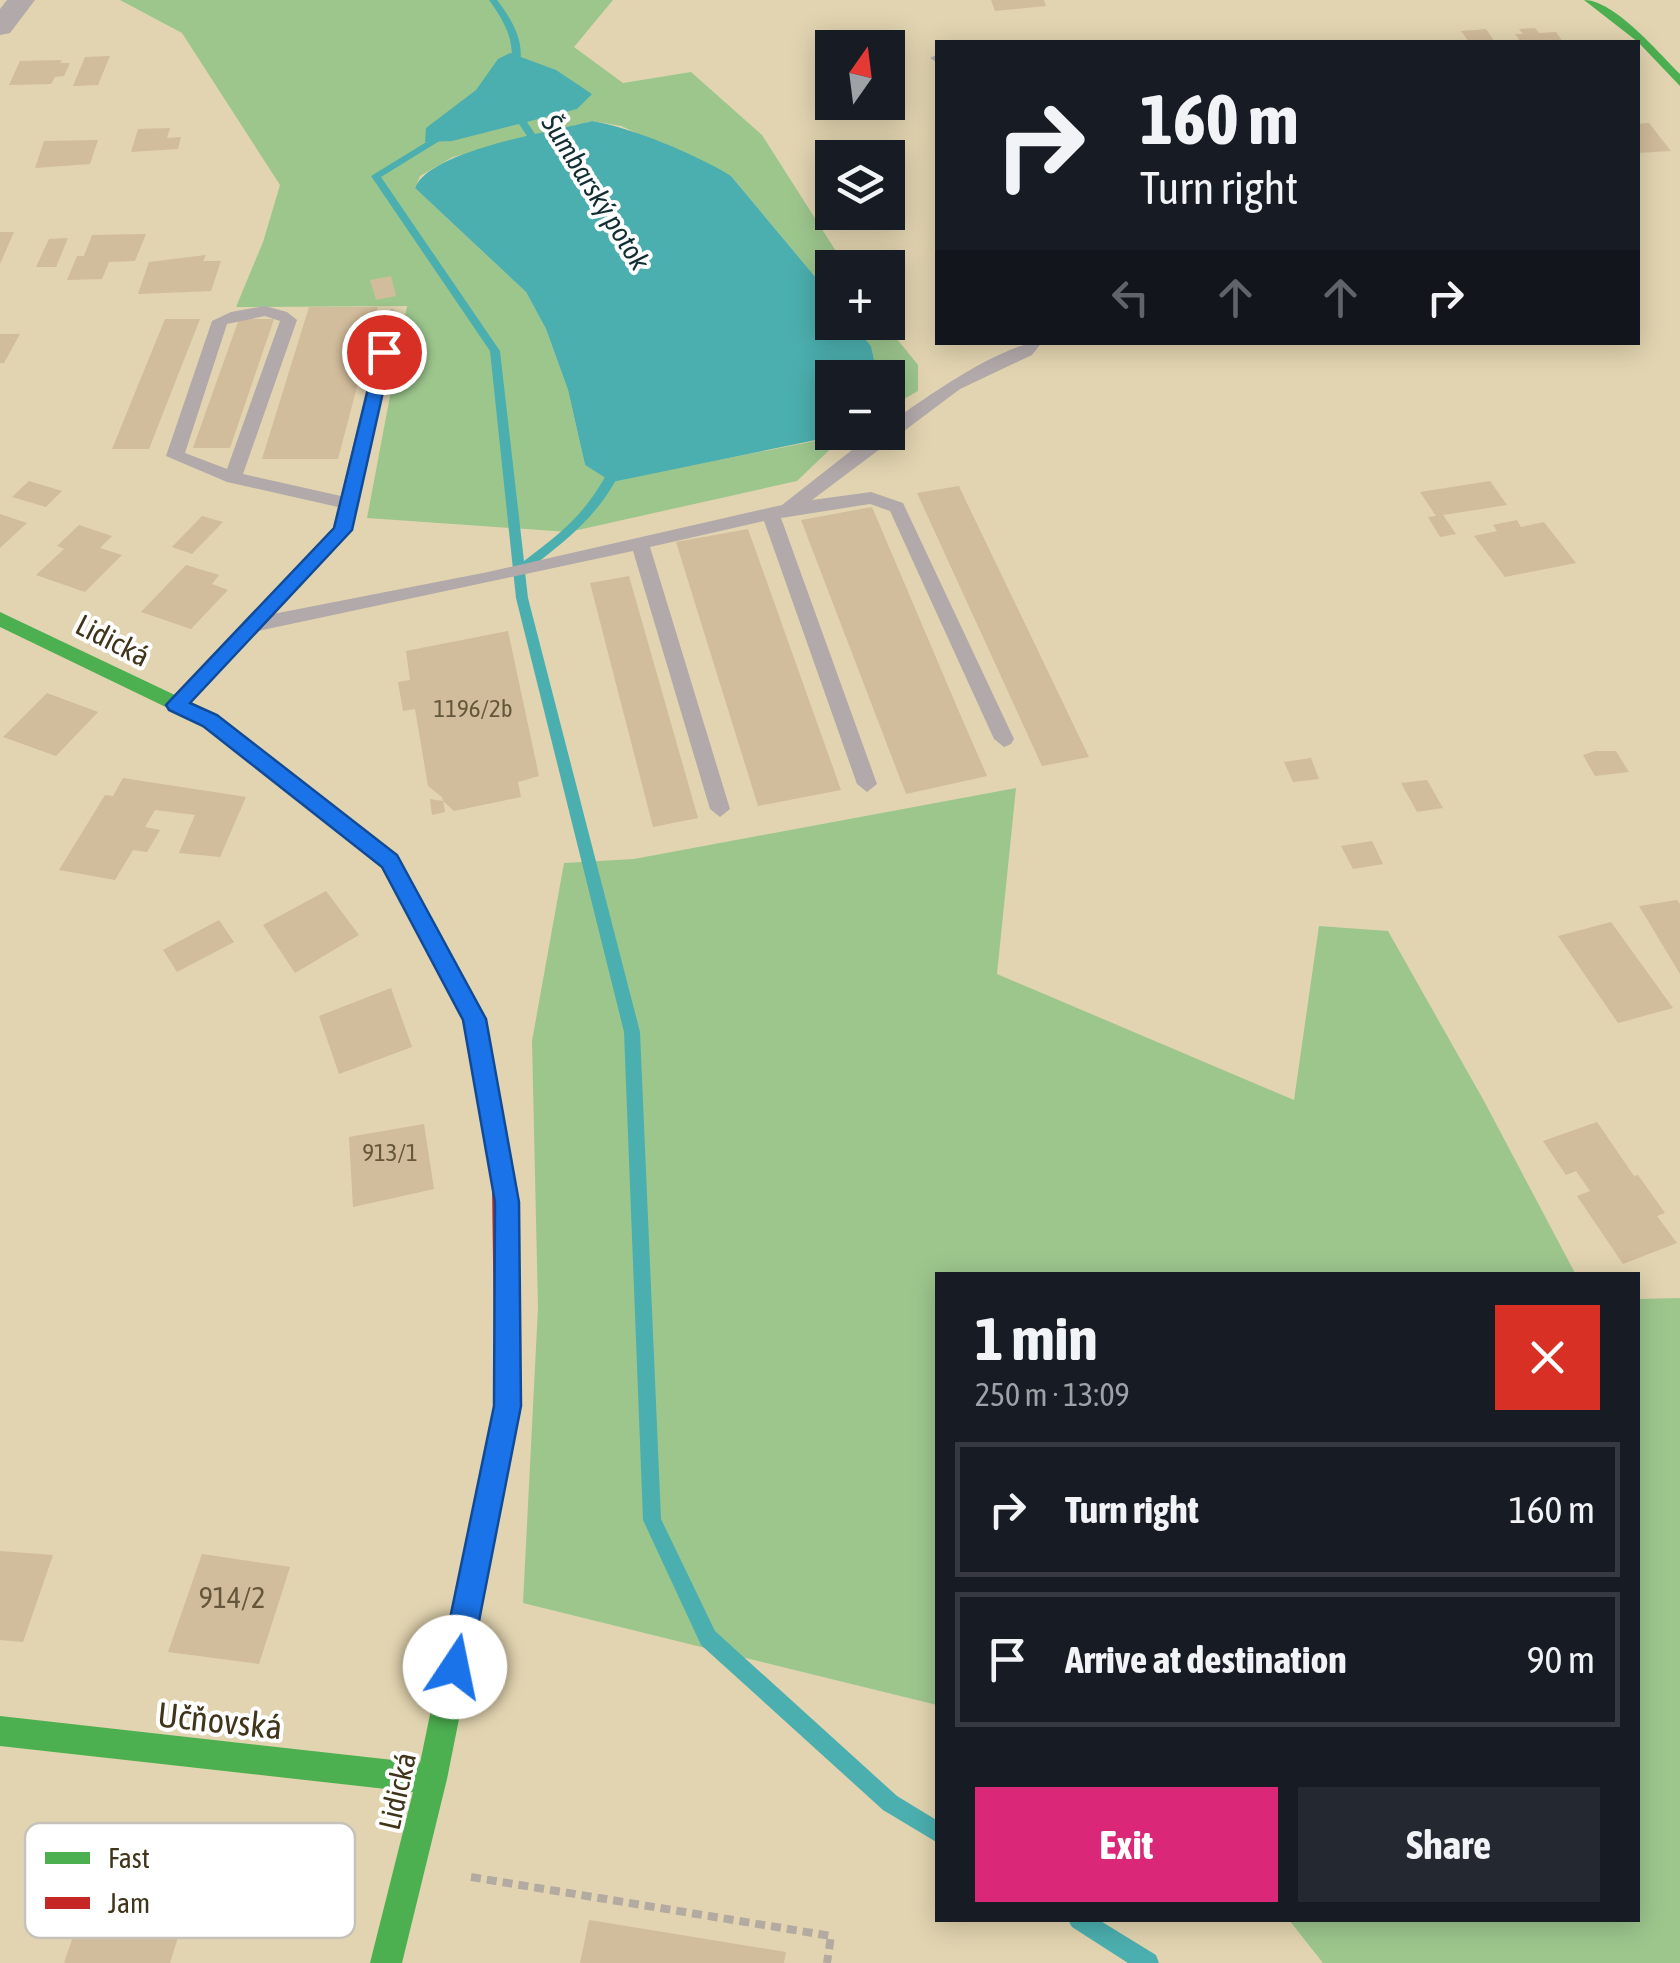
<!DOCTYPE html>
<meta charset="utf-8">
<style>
body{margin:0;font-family:"Asap Condensed",sans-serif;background:#242831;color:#f1f3f6;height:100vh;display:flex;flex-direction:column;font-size:38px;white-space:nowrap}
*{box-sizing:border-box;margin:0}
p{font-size:32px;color:#9ea1a6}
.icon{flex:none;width:55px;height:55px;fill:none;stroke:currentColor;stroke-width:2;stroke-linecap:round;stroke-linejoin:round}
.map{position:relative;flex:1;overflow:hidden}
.side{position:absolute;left:935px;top:1272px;width:705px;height:650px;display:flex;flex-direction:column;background:#171b24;border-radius:0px;box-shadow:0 5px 25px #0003}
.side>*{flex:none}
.banner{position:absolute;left:935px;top:40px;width:705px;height:305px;border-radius:0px;box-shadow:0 5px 25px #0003;background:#171b24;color:#f1f3f6;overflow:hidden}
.needle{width:65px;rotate:14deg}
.controls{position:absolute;left:815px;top:30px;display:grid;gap:20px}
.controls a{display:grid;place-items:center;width:90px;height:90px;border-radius:0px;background:#171b24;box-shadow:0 5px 25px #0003;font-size:50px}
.pin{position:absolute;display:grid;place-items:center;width:85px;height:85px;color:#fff;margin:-42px;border:5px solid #fff;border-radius:50%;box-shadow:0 2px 10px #0007}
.me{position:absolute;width:110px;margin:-55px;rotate:11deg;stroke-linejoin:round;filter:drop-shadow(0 0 8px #0008)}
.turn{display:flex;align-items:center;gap:35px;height:210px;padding:0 40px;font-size:45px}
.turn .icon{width:130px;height:130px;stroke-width:2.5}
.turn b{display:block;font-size:70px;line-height:85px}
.lanes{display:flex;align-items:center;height:95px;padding:0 40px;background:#0003;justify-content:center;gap:50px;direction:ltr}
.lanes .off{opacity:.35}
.round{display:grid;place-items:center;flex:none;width:105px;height:105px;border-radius:0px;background:#242831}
.summary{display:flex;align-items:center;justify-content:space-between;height:170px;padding:0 40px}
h1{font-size:60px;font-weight:700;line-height:75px}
.primary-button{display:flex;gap:20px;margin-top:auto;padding:20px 40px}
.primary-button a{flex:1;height:115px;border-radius:0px;background:#db2777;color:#fff;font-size:40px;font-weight:700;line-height:115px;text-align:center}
.primary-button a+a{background:#242831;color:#f1f3f6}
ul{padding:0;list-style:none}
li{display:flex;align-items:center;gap:30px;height:135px;margin:0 20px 15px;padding:0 20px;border:5px solid #363941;border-radius:0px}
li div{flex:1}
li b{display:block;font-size:38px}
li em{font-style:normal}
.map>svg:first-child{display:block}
.forest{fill:#9dc68d}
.water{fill:#4cafaf}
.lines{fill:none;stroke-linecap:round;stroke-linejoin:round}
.stream{fill:#4cafaf;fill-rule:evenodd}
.building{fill:#d1bc9b}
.path{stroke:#b3aaa2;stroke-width:8;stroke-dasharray:10 6;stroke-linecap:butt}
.lane{fill:#b2a9aa;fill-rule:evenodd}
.street{fill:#b2a9aa;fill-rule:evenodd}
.fast{fill:#4caf50;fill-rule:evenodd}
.jam{fill:#c62828;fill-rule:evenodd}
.route{fill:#1a73e8;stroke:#114b97;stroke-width:2.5}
.labels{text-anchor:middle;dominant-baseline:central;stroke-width:8;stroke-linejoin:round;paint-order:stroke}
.number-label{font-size:25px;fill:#65573b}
.far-water-label{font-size:28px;font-style:italic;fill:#132e32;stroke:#fff}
.street-label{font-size:30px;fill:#40341a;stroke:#fff}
.near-number-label{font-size:30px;fill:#65573b}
.near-street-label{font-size:35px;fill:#40341a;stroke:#fff}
.key{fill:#fff;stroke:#c6c2ba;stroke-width:2.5}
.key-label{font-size:28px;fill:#40341a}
</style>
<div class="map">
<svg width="1680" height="1963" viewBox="0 0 1680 1963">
<rect width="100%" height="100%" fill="#e2d4b0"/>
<!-- forest -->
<path class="forest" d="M120,0H613L574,47L623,83L691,72L762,135L846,267L832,268V297L731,176L621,126L592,121L453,157L420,176L415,188L526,292L546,329L568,390L585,465L612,481L845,435L797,481L569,532L367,518L407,306L236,307L263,242L280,185L182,33Z
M852,323H884L918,365V391L888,408V378L878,377L871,346Z
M1016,788L997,974L1294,1100L1319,926L1388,931L1484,1101L1576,1275H938L937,1705L523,1603L538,1308L532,1041L564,863L634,859Z
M1680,1298V1963H1323L1289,1920H1638V1299Z"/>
<!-- water -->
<path class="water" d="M510,53L556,70L592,94L577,109L452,141L425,142L426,128L476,90L498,59Z
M592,121C630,127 698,155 731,176L832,297V322L852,323L871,346L878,377L832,378V432L850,433L612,482L585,465L568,390L546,329L526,292L415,188C430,150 552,132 592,121Z"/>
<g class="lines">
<!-- stream -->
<path class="stream" d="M489,0H497C516,25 528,48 516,79L508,77C518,46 507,25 489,0Z
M511,107H517L547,152L545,154H539L509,109Z
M446,130L454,132L381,177L500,351L524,561C568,528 589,510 614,460H622L624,463C604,512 566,541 525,572L528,598L640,1032L661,1519L715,1631L897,1796L938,1821V1843L883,1810L701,1645L643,1520L624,1032L516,598L490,351L371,176Z
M1068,1920H1099L1156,1955L1159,1963H1128L1072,1927Z"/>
</g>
<!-- building -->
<path class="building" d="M991,0H1044L1046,6L995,11Z
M1535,28L1539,33L1556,32L1563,42H1521L1515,34H1523L1519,29Z
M1486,29L1495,42H1469L1461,31Z
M110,56L98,85L73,86L85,57Z
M62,60L60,63H70L64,76L55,77L51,84L9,85L20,61Z
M1649,123L1671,151L1638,153V124Z
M170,128L167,138L181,137L178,149L131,152L138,129Z
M98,140L90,164L35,168L44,141Z
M0,232H14L0,264Z
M146,234L135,261L109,262L102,279L67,280L77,256H84L92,235Z
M68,238L56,267H36L49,239Z
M206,255L203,261H221L211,291L138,294L149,262Z
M391,276L396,296L376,300L370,280Z
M309,307H378L338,459H262Z
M165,319H200L149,449H112Z
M239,319H274L230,448H193Z
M0,334H20L4,363H0Z
M29,481L62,491L46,507L12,497Z
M1490,481L1507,505L1443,515L1456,534L1440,537L1428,517L1436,516L1420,492Z
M959,486L966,501L1089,757L1042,766L917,493Z
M872,507L960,714L987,776L906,794L801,520Z
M0,514L27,523L0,548Z
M202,516L223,522L192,554L172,547Z
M1517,520L1521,527L1544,522L1576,563L1505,577L1474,536L1497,531L1493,525Z
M79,525L112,536L100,548L122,555L85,592L36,575L64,549L57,546Z
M748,529L841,790L758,806L676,542Z
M186,565L219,575L212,584L228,590L191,629L141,612Z
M629,576L698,818L653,827L590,583Z
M508,631L539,776L518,782L521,797L454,811L443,801L445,812L432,815L430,799L443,801L442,797L428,786L415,709L403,711L398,682L410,680L406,651Z
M47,693L98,712L56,756L3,737Z
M1595,751H1616L1629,772L1595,776L1583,755Z
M1311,758L1319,779L1293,782L1284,762Z
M123,778L246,797L220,857L179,853L195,815L155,810L145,827L160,830L147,852L133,850L115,880L59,870L105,795L113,796Z
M1427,780L1443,808L1417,812L1401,783Z
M1372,841L1383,864L1353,869L1341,846Z
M326,891L359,935L295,973L263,925Z
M1677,900L1680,904V974L1639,906Z
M219,920L234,942L177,972L163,950Z
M1611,922L1673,1008L1618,1023L1558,936Z
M391,988L412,1047L339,1074L319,1016Z
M1597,1122L1634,1176L1638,1175L1665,1213L1657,1216L1677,1243L1623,1264L1577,1196L1590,1191L1576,1171L1566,1175L1543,1141Z
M424,1124L434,1189L353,1207L349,1137Z
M0,1551L53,1555L23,1642L0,1640Z
M202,1554L290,1567L259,1664L168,1652Z
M93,1878L192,1893L170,1963H64Z
M589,1920L786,1952L784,1963H580Z"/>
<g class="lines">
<!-- path -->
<path class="path" d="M471,1877L831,1936L827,1963"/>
<!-- lane -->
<path class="lane" d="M938,54V63L930,58Z
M265,306L287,312L297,320L243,474L341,496L384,314L392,309L400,314L351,530L273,614L488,572L782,505L875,432H888V424C922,400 1003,342 1042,342L1032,355L960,389L812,500L871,492L903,503L1014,739L1011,744L1004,747L994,739L890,511L870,504L781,518L877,784L867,792L857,784L764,521L650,547L730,809L720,817L710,809L633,551L258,631L183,710H169L166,705L169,700L333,528L338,507L227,482L166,456L212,321L231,312ZM265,316L280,321L227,469L185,453L227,324Z"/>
<!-- street -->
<path class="street" d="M7,0H35L10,33L0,35V9Z"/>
<!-- fast -->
<path class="fast" d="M1584,0C1614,0 1658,52 1680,74V86L1638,42Z
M0,612L217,715L397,855L485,1019L516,1186L513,1194L504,1197L495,1194L492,1186L463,1020L381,867L203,725L0,627Z
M499,1435L509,1439L513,1449L447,1779L402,1963H370L413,1792L0,1746V1716L420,1763L485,1449L489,1439Z"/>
<!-- jam -->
<path class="jam" d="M504,1175L513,1178L516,1186L521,1407L509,1459L499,1463L489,1459L485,1449L495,1407L492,1186L495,1178Z"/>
</g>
<!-- route -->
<path class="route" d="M378,348L392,352L352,530L190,703L217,715L397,855L486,1019L519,1202L521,1406L470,1667L465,1678L455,1682L444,1678L440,1667L494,1406L495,1202L463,1020L382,867L203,726L169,710L166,705L334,528Z"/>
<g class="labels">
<!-- number labels -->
<g class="number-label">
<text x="473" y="708">1196/2b</text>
<text x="390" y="1152">913/1</text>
</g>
<!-- far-water labels -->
<g class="far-water-label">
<text transform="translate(596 192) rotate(58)">Šumbarský potok</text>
</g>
<!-- street labels -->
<g class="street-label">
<text transform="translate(113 640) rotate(27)">Lidická</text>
<text transform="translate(397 1791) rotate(-77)">Lidická</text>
</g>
<!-- near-number labels -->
<g class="near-number-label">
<text x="232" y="1597">914/2</text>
</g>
<!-- near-street labels -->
<g class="near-street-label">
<text transform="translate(220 1720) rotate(6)">Učňovská</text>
</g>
</g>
<!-- legend -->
<rect x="25" y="1823" width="330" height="115" rx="15" class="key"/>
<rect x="45" y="1852" width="45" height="12" fill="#4caf50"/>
<rect x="45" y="1897" width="45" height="12" fill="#c62828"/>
<g class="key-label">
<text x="108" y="1868">Fast</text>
<text x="108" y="1913">Jam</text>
</g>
</svg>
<div class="controls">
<a><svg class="needle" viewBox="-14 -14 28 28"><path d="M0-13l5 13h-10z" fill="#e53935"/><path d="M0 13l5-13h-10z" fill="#9ea1a6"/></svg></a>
<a><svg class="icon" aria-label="layers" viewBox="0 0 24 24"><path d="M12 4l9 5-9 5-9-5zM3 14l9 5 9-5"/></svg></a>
<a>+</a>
<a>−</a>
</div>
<div class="pin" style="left:384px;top:352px;background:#d93025"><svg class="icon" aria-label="arrive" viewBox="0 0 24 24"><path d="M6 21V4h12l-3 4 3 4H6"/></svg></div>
<svg class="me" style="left:455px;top:1667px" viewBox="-20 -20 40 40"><circle r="19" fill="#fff"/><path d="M0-13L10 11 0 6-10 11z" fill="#1a73e8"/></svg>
<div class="banner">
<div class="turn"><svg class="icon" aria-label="right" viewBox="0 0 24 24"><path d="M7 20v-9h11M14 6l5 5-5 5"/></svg><div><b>160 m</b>Turn right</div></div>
<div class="lanes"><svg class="icon off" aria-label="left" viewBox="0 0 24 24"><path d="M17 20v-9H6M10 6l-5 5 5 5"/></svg><svg class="icon off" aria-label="ahead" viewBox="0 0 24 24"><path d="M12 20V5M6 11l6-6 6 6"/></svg><svg class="icon off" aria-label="ahead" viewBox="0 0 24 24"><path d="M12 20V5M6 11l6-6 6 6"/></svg><svg class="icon" aria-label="right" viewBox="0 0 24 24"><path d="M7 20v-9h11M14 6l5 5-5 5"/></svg></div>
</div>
<section class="side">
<div class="summary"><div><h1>1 min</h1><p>250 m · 13:09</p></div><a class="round" style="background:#d93025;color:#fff"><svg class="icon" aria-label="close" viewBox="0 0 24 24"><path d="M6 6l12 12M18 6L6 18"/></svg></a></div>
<ul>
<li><svg class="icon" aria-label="right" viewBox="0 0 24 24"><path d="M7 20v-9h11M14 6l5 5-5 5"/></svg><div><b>Turn right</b></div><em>160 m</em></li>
<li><svg class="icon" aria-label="arrive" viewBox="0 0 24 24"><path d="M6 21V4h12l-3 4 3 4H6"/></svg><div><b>Arrive at destination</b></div><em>90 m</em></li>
</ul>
<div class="primary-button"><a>Exit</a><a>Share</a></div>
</section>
</div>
